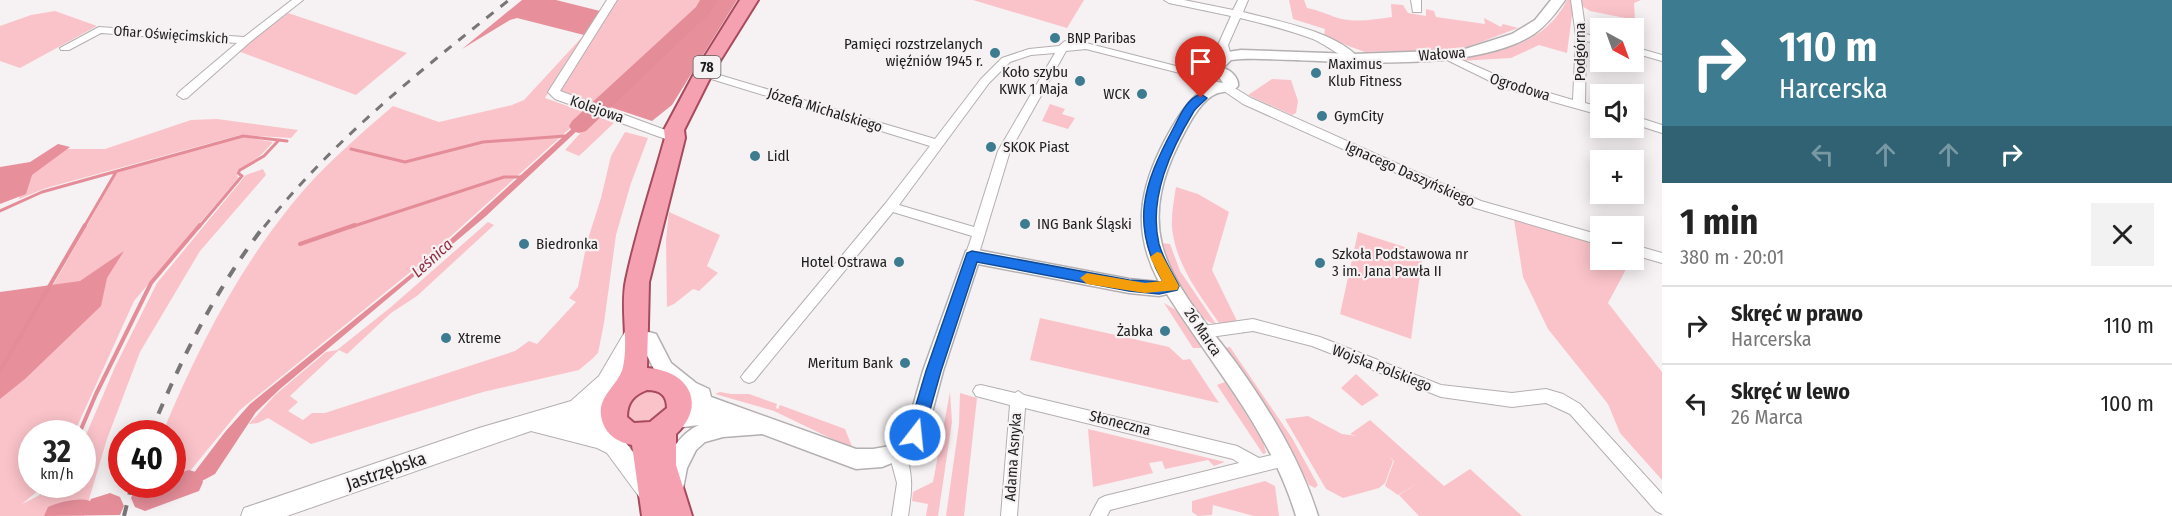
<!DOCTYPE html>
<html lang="pl">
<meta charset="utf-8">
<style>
body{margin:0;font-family:"Fira Sans Condensed",sans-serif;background:#f2f2f2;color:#222;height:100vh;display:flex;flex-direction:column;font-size:22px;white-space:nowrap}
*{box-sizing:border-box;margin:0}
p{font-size:20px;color:#767676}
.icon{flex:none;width:33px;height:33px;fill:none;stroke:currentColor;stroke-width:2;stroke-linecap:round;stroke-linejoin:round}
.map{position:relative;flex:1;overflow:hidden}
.details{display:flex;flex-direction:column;background:#fff;width:510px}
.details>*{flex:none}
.hud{background:#3c7b90;color:#fff;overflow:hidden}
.needle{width:39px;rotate:139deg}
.buttons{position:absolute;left:1590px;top:18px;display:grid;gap:12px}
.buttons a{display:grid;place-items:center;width:54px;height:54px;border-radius:0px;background:#fff;box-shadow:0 3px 15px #0003;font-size:30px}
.speed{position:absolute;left:18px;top:420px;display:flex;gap:12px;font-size:30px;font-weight:700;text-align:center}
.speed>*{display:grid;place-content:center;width:78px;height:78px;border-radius:50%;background:#fff;box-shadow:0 3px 15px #0003;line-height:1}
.speed small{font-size:15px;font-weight:400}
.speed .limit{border:9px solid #d22;background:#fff;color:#111}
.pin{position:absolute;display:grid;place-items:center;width:51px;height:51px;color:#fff;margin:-62px -26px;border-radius:50% 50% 50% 0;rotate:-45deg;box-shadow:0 0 6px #0007}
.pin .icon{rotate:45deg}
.me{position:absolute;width:66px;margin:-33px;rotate:16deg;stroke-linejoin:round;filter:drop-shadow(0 0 4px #0008)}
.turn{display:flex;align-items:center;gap:21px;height:126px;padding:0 18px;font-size:27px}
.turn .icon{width:78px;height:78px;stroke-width:2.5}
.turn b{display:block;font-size:42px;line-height:51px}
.lanes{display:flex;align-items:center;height:57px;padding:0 18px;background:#0003;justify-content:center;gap:30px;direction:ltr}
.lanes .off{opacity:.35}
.round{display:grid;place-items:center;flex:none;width:63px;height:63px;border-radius:0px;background:#f2f2f2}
.headline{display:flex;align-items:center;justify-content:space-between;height:102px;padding:0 18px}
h1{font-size:36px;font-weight:700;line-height:45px}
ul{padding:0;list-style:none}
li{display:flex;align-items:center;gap:18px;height:78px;padding:0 18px;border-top:2px solid #e0e0e0}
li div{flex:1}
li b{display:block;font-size:22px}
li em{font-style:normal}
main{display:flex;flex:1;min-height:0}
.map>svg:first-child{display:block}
.green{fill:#fac3c9}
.forest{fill:#e7909b}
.water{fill:#e48d99}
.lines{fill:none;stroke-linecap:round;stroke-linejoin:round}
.stream-far1{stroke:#e48d99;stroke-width:3}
.stream{stroke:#e48d99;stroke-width:4}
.river{fill:#e48d99;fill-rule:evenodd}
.minor-casing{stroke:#b4afb0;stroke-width:2}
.tertiary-casing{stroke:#b4afb0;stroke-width:3}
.secondary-casing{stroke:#b4afb0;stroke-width:2}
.primary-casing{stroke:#a64a5c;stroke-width:4}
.minor{fill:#fff;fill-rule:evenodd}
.tertiary{fill:#fff;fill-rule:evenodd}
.secondary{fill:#fff;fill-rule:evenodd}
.primary{fill:#f6a1b2;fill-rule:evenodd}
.rail-far1{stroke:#787576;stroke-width:3;stroke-dasharray:9 9;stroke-linecap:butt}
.rail{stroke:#787576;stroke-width:4;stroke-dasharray:11 11;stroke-linecap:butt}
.route{fill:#1a73e8;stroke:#114b97;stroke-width:1.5}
.slow{fill:#f59e0b}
.poi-dot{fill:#3c7b90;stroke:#f6f1f2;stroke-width:2}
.labels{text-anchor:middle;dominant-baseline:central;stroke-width:4.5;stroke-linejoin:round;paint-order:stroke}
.far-street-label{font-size:14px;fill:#1e1d1d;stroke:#f6f1f2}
.far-poi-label{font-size:14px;fill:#1e1d1d;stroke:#f6f1f2;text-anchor:start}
.shield{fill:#f6f1f2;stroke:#5f5d5d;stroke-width:1.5}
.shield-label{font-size:14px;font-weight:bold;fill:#1e1d1d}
.poi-label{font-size:15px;fill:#1e1d1d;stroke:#f6f1f2;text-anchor:start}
.street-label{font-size:15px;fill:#1e1d1d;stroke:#f6f1f2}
.water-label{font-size:16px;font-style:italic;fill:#922c42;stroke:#f6f1f2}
.near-street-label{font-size:18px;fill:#1e1d1d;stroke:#f6f1f2}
</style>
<main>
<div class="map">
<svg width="1662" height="516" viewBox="0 0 1662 516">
<rect width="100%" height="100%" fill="#f6f1f2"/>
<!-- green -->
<path class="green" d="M617,0H706L597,103L562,91L560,87Z
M973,0H1084L1067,28Z
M1289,0H1304L1307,8C1317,10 1321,12 1330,15C1348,24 1372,20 1392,17L1391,4L1403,5L1408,13L1426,16V9L1434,11L1436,17L1485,24L1484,18L1501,27L1503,24L1518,28L1468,47L1445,50L1365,52L1324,37L1325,29L1293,19Z
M1567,0H1574L1567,53L1539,45L1511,58L1459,61L1456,59C1500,53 1546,43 1567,0Z
M1580,0H1641L1634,3L1635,20L1590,11L1582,6Z
M55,11L97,26L20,68L0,61V26L31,15Z
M288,13L407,53L356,95L238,51Z
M584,35L545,98L587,113L419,265L240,410L190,471L173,478L172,434H162C196,352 236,273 292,204C321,168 357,137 393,106L439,122L512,105L524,100Z
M1272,79L1291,80L1298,101L1296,113L1292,115L1248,95Z
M1050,104L1065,109L1062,114L1075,118L1068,129L1042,121Z
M596,116L614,123L579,156L565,150Z
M217,119L298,130L291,138L240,135L46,188L19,199L25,176L64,149H105L191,120Z
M625,132L648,138L631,183L616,235L604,323L598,353L592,359L579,370L483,392L311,444L268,418L258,423L249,424L275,395L326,352L337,350L391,307L488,222L494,225L417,296L391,313L347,354L339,350L290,396L298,402L288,411L303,420L312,413H325L515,351L529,341L537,344L576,302L569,298L578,287L587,242L601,198L611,156Z
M243,137L273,142L261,155L236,172L238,178L134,301L74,433L32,434V484L45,485L22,504L38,496L51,485L82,484L83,442L115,367L157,283L246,175L263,169L266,175L200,251L140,352L107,439L84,516H0V395L52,287L118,171Z
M1176,187L1198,194L1229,212L1212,270L1237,321L1219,323C1199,294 1176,265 1172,228C1171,215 1174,200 1176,187Z
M669,212L720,235L707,266L718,273L699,291L693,289L674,304L667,307L666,240Z
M1514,220L1600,245V260H1631L1608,303L1662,372V480L1620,433L1608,404L1548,329L1523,277Z
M1358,232L1423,253L1411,339L1340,314Z
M1161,243L1170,244L1180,271L1216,324C1193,322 1168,263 1161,243Z
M1164,303L1179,312L1202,348H1193Z
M1040,318L1169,347L1183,360L1190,359L1219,403L1030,360Z
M1230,347L1292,438L1318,485L1315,488L1309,485L1281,432L1224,348Z
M1356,374L1379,395L1362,406L1341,388Z
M1225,382L1263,441L1266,453L1263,454L1217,385Z
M635,388L667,391L668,418L629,427L622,400Z
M720,392L731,394H749L777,404L776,408L778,409L780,405L845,429L853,449L774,411L715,394Z
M950,392L952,422L938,516H926L928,504L912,501L913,492L933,482Z
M960,393L977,398L964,516H946L959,424Z
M1308,416L1342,434L1357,436L1350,434L1370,420L1444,486L1470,469L1522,516H1419L1399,495L1419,482L1398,495L1385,486L1394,461L1389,456L1393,461L1385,483L1379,488L1343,498L1326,489L1285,419Z
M1088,429L1225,462L1214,466L1208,460L1165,469L1162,461L1149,463L1153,473L1093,487Z
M1265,481L1275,486L1279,516H1254L1213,505L1212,515L1198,516L1192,512V501Z"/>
<!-- forest -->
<path class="forest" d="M522,0H556L600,11L584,35L517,18L510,20L462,49Z
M715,0H737L672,105L652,121L607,106Z
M58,144L70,147L32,175L26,194L0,204V167L30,162Z
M124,251L107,278L101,306L25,379L0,399V292L80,281Z"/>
<!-- water -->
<path class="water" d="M589,113L594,115L486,216L280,389L256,412L215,474L172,497L156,502L165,485L172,484L173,481L193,474L225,432L250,404L422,265Z"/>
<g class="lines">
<!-- stream-far1 -->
<path class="stream-far1" d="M351,149L405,162L483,142L565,136
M0,211L42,192L243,136L287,141
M84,227L116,172
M199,227L242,176L238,173L240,170L264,156L279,140
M351,227L504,177H523"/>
<!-- stream -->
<path class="stream" d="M300,244L355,225
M0,371L85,225
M79,434L96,394L151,283L200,225"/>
<!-- river -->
<path class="river" d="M700,0H718L709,14L586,131L579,133L572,131L569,126L572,121L696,7Z
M189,470L199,473L203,482L199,491L145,511L135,507L131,498L135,489L147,484H172V475Z
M110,493L120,497L124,506L120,515L44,516L48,507C60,502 78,497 90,501L91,499Z"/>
<defs>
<path id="minor" d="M292,0H303L250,42L187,98L183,99L177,95L179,92L237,43L101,33L69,50H61L60,48L99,27L244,37Z
M607,0H617L560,91L679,135L681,138L679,141H671L555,99L548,92Z
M1164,0H1184L1233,10L1238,0H1248L1243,12C1277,21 1335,31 1359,58L1354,61C1340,57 1327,45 1313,39C1289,30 1265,24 1240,18L1228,45L1231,56L1230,58H1222L1218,45L1231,16L1169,3Z
M1411,0H1421V12H1413Z
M1571,0H1581L1586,34L1600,38V44L1586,41L1585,103L1600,107V115L1504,88L1437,55L1438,53H1446L1512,82L1573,100L1576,36Z
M1065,41L1070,44L1086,43L1207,74L1209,76L1203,79L1086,49L1066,51L1010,151L977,260L972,261L965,256L972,236L893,212L754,381L749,383L744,381L741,377L744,373L885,204L930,146L708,78V74H716L935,139L981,79L1002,58L1029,49L1059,46ZM1055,53L998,151L974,227L899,205L989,83L1010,62L1031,55Z
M1634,47L1662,55V61L1634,53Z
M1228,84L1251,98L1481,201L1600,235V245L1472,207L1243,104L1224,91L1222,88Z
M1634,116L1662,125V133L1634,124Z
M1634,245L1662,253V263L1634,255Z
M1253,319L1320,337L1441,385L1512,393L1546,389L1563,394L1580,404L1662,494V514L1656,511L1570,414L1546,403L1512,407L1441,397L1312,346L1253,331L1203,338L1198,336L1196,332L1198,328L1203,326Z
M981,385L1015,393L1018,391L1024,395L1237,446L1259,458L1285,452L1291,454L1293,459L1291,464L1285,466L1110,510L1107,516H1090L1099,499L1105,496L1239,463L1233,459L1025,408L1017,516H1001L1010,405L976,396L973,391L976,386Z
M897,446L903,448C914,473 912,490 908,516H892L897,483L889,453L891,448Z"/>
<path id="tertiary" d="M1551,0H1565C1556,13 1547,25 1534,34C1480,70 1360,63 1295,60C1274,60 1252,57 1231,60L1223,68C1231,70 1239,78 1238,86L1235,89C1230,91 1223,92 1218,93C1200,99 1187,128 1179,143C1163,175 1153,209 1162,245C1173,287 1208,325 1234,360C1269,409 1300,458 1318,516H1296C1271,432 1213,367 1167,294L1159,296L1129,293L978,264L943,371L926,435L911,455L882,467L856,469L762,434L723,437L705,442L696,450L687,468L682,494L674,497L666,494C655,470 676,435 699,425L675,428L668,425L665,419L668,413L692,408L671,400L668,394L674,387L657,375L639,340L642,334L649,332L656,334L671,363L696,383L709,389L711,397L856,449H873L890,446L906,431L923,371L966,251L972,249L1129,279L1159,282C1132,231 1139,190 1165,140C1176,120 1186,102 1204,89L1201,87L1196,76L1208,68L1221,53L1241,50L1354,54L1462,50L1512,34L1535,20ZM1219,77L1223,83L1212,81L1211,78Z"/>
<path id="secondary" d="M636,323L643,325L646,331L614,390L624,392L627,399L624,406L603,412L615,411L623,414L626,421L623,428L607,431L623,439L659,486L663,494L659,502L651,505L643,502L607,453L597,448L531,431L287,516H241L244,508L253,505L479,428L571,401L599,376L629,325Z"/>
<path id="primary" d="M740,0H758L713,72L684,130L685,138L649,282L647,368C688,370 708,404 676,434V465L692,516H642L632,445C616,442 604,433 601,416C598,395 619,385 623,367C629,339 620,308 626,280C636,232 652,185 665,138L664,130L695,72ZM647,390C660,390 667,395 667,408L650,422L634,423L627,417C627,402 634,395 647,390Z"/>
</defs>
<!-- minor casing -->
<use href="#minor" class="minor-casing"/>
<!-- tertiary casing -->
<use href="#tertiary" class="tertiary-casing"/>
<!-- secondary casing -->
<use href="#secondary" class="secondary-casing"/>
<!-- primary casing -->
<use href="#primary" class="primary-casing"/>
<!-- minor -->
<use href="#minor" class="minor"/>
<!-- tertiary -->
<use href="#tertiary" class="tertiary"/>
<!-- secondary -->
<use href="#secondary" class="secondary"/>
<!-- primary -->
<use href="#primary" class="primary"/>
<!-- rail-far1 -->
<path class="rail-far1" d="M264,227C335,138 421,70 509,0"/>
<!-- rail -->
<path class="rail" d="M150,434C180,361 216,288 265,225
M124,516L132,484"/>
</g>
<!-- route -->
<path class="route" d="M1201,94L1207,98C1203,102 1198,106 1194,111C1171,149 1148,198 1159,244C1163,259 1172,272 1179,286L1177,290L1159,294L1129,291L977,262L941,371L923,435L920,440L915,442L909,440L907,435L926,371L967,253L972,251L1129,280L1163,282C1130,224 1143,185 1173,129C1180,116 1186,99 1201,94Z"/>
<!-- slow -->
<path class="slow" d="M1157,252L1161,253L1179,286L1177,290L1145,293L1087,284L1080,278L1087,273L1145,283L1162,281L1150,257Z"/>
<!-- markers -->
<g class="poi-dot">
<circle cx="1055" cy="38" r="6"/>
<circle cx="995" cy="53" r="6"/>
<circle cx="1316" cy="73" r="6"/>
<circle cx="1080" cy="81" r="6"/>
<circle cx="1142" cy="94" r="6"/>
<circle cx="1322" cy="116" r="6"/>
<circle cx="991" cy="147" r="6"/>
<circle cx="755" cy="156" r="6"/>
<circle cx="1025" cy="224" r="6"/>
<circle cx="524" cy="244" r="6"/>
<circle cx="899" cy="262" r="6"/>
<circle cx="1320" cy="263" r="6"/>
<circle cx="1165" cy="331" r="6"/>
<circle cx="446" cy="338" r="6"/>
<circle cx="905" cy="363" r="6"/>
</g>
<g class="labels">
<!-- far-street labels -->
<g class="far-street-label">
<text transform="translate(171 35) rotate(4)">Ofiar Oświęcimskich</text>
</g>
<!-- far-poi labels -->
<g class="far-poi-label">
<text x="1067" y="38">BNP Paribas</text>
</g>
<!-- shield labels -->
<rect class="shield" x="693.5" y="56" width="27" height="22" rx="4.5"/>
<g class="shield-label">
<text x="707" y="67">78</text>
</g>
<!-- poi labels -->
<g class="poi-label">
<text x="983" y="44" text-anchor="end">Pamięci rozstrzelanych<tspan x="983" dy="17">więźniów 1945 r.</tspan></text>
<text x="1328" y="64">Maximus<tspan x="1328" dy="17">Klub Fitness</tspan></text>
<text x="1068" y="72" text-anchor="end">Koło szybu<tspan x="1068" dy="17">KWK 1 Maja</tspan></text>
<text x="1130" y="94" text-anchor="end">WCK</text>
<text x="1334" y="116">GymCity</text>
<text x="1003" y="147">SKOK Piast</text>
<text x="767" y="156">Lidl</text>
<text x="1037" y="224">ING Bank Śląski</text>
<text x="536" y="244">Biedronka</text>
<text x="1332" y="254">Szkoła Podstawowa nr<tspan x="1332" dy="17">3 im. Jana Pawła II</tspan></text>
<text x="887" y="262" text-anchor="end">Hotel Ostrawa</text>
<text x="1153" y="331" text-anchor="end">Żabka</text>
<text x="458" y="338">Xtreme</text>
<text x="893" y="363" text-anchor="end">Meritum Bank</text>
</g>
<!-- street labels -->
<g class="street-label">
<text transform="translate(1580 52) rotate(-90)">Podgórna</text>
<text transform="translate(1442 54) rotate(-4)">Wałowa</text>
<text transform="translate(1520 87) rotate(17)">Ogrodowa</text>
<text transform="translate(597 109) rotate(19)">Kolejowa</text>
<text transform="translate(825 110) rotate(17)">Józefa Michalskiego</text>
<text transform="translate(1410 174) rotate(24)">Ignacego Daszyńskiego</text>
<text transform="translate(1203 332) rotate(56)">26 Marca</text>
<text transform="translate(1382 368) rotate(21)">Wojska Polskiego</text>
<text transform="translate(1120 423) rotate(14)">Słoneczna</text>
<text transform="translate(1013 457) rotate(-86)">Adama Asnyka</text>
</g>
<!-- water labels -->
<g class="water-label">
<text transform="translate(432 258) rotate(-42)">Leśnica</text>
</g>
<!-- near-street labels -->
<g class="near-street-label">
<text transform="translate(386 471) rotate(-19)">Jastrzębska</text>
</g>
</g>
</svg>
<div class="buttons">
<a><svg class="needle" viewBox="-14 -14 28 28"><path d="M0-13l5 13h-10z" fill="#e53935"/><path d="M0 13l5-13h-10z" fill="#767676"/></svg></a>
<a><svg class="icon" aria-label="sound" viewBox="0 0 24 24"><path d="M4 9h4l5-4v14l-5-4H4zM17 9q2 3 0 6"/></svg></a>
<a>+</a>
<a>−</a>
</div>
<div class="speed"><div>32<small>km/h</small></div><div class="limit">40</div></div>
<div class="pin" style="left:1201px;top:98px;background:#d93025"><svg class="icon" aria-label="arrive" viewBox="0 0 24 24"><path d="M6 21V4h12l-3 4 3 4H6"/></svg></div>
<svg class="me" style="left:915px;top:435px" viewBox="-20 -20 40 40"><circle r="17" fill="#1a73e8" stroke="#fff" stroke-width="3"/><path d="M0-11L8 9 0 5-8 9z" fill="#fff"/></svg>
</div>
<section class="details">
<div class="hud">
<div class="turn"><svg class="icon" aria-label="right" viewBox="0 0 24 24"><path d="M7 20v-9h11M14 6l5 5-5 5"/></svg><div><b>110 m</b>Harcerska</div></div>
<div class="lanes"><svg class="icon off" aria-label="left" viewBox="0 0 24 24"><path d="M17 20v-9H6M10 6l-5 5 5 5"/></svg><svg class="icon off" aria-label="ahead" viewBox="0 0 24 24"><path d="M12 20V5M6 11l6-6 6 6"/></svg><svg class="icon off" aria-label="ahead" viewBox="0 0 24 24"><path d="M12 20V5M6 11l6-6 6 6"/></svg><svg class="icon" aria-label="right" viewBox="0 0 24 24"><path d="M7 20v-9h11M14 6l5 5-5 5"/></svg></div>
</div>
<div class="headline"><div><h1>1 min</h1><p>380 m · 20:01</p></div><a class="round"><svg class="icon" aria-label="close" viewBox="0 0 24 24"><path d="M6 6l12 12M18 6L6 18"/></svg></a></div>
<ul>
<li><svg class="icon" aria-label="right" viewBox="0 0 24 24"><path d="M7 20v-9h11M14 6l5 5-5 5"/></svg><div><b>Skręć w prawo</b><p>Harcerska</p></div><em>110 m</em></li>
<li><svg class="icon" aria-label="left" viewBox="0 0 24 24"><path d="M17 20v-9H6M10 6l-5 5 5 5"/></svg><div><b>Skręć w lewo</b><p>26 Marca</p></div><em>100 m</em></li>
</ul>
</section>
</main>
